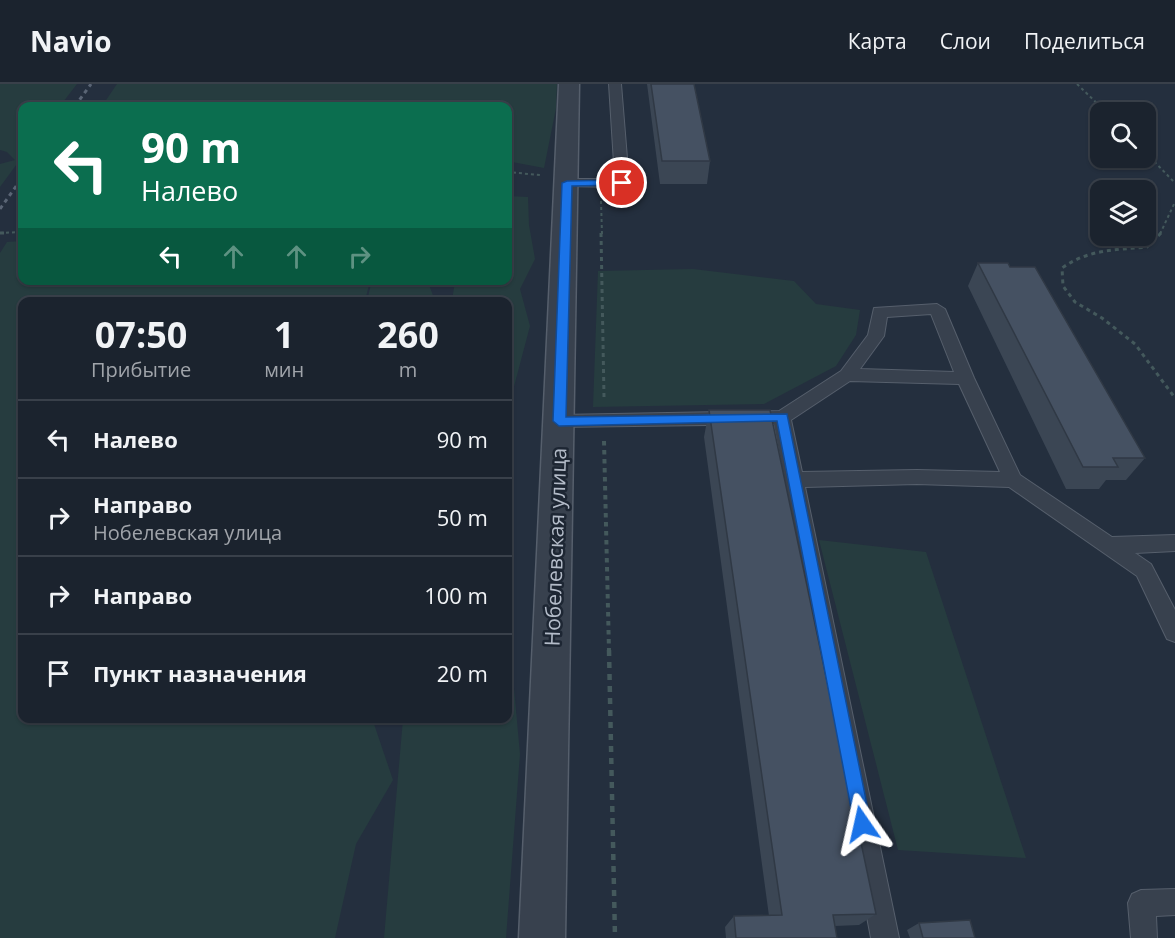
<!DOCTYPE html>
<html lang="ru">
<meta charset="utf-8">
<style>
body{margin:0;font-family:"Open Sans",sans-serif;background:#242b36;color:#f1f3f6;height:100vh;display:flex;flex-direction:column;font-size:22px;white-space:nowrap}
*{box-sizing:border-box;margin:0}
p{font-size:20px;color:#a0a4aa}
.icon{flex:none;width:33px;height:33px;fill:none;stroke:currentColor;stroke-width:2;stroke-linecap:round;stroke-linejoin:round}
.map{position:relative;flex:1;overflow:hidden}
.panel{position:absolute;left:18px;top:213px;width:494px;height:426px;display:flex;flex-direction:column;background:#1b232e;border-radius:12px;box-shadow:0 2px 4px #0004,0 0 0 2px #39404a}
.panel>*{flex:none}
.guide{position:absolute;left:18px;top:18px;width:494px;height:183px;border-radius:12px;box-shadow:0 2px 4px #0004,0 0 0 2px #39404a;background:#0b6e4f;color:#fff;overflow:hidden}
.tools{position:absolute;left:1090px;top:18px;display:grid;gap:12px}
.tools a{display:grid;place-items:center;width:66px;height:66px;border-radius:12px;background:#1b232e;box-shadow:0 2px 4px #0004,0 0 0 2px #39404a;font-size:30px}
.pin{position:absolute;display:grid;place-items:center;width:51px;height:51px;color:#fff;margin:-26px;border:3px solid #fff;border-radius:50%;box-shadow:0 2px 6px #0007}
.me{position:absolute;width:66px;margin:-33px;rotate:349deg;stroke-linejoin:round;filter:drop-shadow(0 0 4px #0008)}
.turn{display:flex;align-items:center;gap:21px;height:126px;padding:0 24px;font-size:27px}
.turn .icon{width:78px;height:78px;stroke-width:2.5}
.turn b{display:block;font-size:42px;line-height:51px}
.lanes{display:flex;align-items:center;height:57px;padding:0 24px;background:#0003;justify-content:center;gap:30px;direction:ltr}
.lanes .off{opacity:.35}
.eta{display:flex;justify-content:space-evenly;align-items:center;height:102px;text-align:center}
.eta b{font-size:36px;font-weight:700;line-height:42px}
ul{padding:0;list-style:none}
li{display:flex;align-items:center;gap:18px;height:78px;padding:0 24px;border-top:2px solid #39404a}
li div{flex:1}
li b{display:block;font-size:22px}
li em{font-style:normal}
header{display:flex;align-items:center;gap:36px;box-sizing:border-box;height:84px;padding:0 30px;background:#1b232e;border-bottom:2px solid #39404a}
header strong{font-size:28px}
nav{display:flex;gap:33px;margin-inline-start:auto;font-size:21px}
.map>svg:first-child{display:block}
.green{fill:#263c3f}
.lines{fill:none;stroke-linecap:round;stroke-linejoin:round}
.lane-casing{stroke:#565f6c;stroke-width:2}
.street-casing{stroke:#565f6c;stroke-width:3}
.path-far3{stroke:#44595c;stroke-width:2;stroke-dasharray:3 3;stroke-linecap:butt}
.path-far2{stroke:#44595c;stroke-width:3;stroke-dasharray:4 4;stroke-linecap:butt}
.path-far1{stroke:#44595c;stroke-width:4;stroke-dasharray:4.5 4.5;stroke-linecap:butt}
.path{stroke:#44595c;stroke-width:4.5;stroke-dasharray:6 6;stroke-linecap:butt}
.lane{fill:#38414e;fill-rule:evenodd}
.street{fill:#38414e;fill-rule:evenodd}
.rail{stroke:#5a6575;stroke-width:3;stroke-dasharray:4 4;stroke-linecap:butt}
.wall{fill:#3b4654}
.building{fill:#455162;stroke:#303945;stroke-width:1.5}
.route{fill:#1a73e8;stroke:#114b97;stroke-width:1.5}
.labels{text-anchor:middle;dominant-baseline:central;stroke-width:5;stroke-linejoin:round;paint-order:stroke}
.street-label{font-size:21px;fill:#b4bcc9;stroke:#1d2633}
</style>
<header>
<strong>Navio</strong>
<nav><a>Карта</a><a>Слои</a><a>Поделиться</a></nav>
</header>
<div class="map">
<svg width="1175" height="854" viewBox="0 0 1175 854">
<rect width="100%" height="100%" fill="#242f3e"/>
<!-- green -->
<path class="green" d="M0,0H77L60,22H22V73L0,103V80L15,76L7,68L0,66Z
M117,0H557L556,24L544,84L507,77V22H102Z
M507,112L528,113L529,141L535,175L520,205L530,242L507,329V218L452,217L455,197L507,196Z
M22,157V196L370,197L365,217L22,218V634L377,635L374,640L393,696L356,760L335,854H0V169L7,158Z
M693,185L794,197L816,220L860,226L856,251L836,282L764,320L593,323L598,187Z
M372,196L430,197L428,198L435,217H367Z
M819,456L926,468L1026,774L898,766Z
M507,528L520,670L506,854H384L403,635L507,634Z"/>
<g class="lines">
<defs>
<path id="lane" d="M609,0H621L629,99L622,103L562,102L560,99L567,95H615Z
M937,220L945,225L974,294L1020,391L1112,453L1175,451V467L1135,469L1151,480L1175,526V558L1167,555L1137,492L1009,403L917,400L805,403L899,854H871L774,340L559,343L553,342L550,337L553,332L559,331L779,327L841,287L868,251L874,224ZM931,230L954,288L860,285L884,252L887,233ZM850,297L959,300L1000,388L917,386L802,388L791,336Z
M1175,805V831L1156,832L1157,854H1131L1128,819L1132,810L1141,806Z"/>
<path id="street" d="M559,0H579L565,854H519Z"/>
</defs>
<!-- lane casing -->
<use href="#lane" class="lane-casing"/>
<!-- street casing -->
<use href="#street" class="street-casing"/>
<!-- path-far3 -->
<path class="path-far3" d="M1077,0L1106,28
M1146,69L1175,99
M507,88L540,91
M601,117L602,150
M0,149L22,148
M1160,150L1175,118"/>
<!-- path-far2 -->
<path class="path-far2" d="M0,149H4
M601,149L604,313
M1161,149L1147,163C1115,166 1089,165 1062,184L1063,202L1075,218L1102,234L1135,260L1175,314"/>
<!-- path-far1 -->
<path class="path-far1" d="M604,357L609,567"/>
<!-- path -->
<path class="path" d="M609,566L615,854"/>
<!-- lane -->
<use href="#lane" class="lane"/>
<!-- street -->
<use href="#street" class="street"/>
<!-- rail -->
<path class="rail" d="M75,22L91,0
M0,125L22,94"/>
</g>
<!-- wall -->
<path class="wall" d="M647,0H694L710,77L707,100H660Z
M978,179L1010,183L1145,374L1126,396H1106L1099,405H1066L968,202Z
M709,326L876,830L859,841L835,842L837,854H726L725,843L734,832H769L704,353Z
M919,839L975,854H910L907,846Z"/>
<!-- building -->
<path class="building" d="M651,0H694L710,77H662Z
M978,179H1008L1010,183H1035L1145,374H1113L1118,383H1083Z
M709,326H770L876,830L833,831L837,854H736L734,832L782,831Z
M970,836L975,854H923L919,839Z"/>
<!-- route -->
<path class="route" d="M622,96L625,97V101L572,102L566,333L787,330L871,740L869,746L862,748L856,746L854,740L777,337L559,342L553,337L562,99L567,97Z"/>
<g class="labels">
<!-- street labels -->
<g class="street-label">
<text transform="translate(555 463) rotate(-88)">Нобелевская улица</text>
</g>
</g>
</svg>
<div class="tools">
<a><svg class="icon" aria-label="search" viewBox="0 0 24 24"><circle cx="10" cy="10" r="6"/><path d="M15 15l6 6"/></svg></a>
<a><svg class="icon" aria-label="layers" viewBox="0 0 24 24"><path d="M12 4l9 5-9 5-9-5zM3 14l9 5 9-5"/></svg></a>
</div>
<div class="pin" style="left:622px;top:99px;background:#d93025"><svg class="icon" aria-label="arrive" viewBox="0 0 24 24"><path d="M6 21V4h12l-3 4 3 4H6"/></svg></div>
<svg class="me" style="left:862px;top:740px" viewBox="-20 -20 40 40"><path d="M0-17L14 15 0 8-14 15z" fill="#1a73e8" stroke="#fff" stroke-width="4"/></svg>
<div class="guide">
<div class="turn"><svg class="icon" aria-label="left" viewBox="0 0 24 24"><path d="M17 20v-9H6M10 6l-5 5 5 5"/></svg><div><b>90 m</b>Налево</div></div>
<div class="lanes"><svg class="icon" aria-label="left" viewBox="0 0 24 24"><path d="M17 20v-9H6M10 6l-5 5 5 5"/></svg><svg class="icon off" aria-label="ahead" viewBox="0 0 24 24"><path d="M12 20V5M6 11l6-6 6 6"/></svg><svg class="icon off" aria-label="ahead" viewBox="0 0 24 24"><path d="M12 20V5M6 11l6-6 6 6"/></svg><svg class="icon off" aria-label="right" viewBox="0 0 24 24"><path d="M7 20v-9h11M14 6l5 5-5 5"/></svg></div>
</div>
<section class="panel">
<div class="eta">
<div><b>07:50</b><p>Прибытие</p></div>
<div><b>1</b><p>мин</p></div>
<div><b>260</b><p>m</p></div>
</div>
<ul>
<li><svg class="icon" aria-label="left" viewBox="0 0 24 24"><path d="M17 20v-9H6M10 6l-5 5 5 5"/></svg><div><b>Налево</b></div><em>90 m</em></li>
<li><svg class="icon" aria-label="right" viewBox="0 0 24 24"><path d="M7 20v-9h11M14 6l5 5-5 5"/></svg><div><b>Направо</b><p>Нобелевская улица</p></div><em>50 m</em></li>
<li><svg class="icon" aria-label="right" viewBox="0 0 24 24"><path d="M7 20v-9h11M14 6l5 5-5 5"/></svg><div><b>Направо</b></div><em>100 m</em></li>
<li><svg class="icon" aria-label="arrive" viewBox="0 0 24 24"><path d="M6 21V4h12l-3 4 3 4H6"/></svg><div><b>Пункт назначения</b></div><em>20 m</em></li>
</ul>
</section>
</div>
